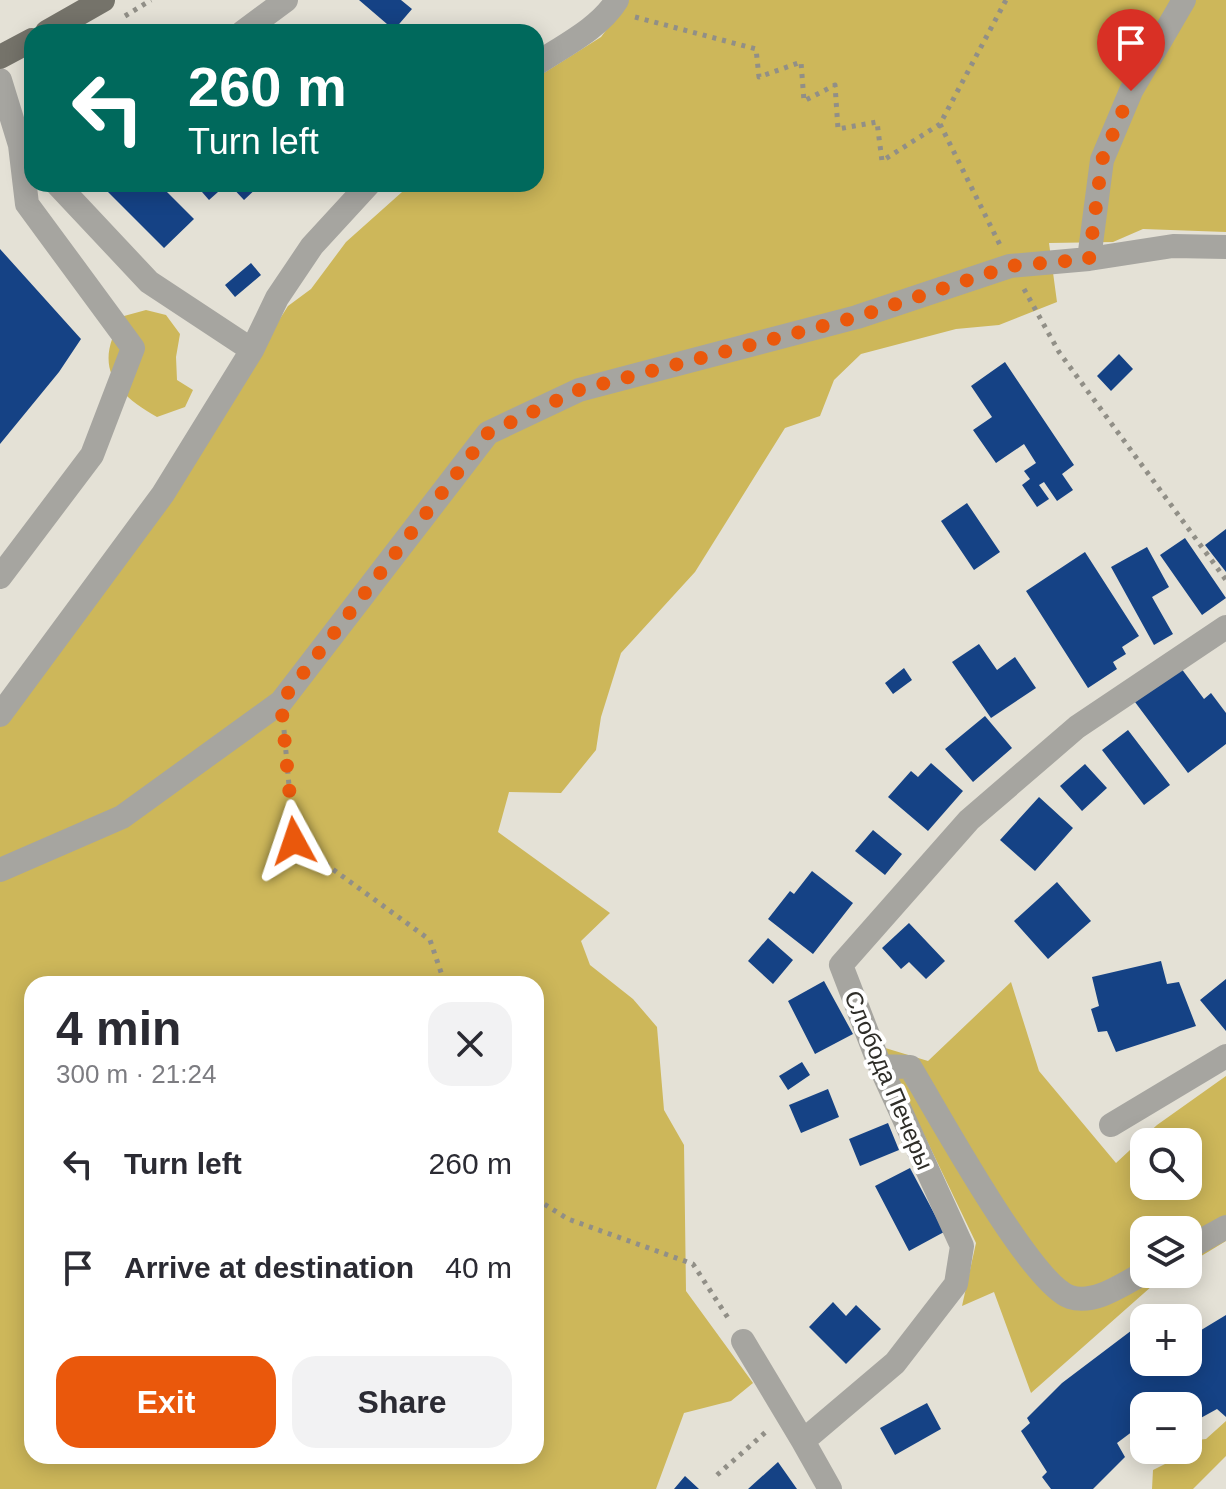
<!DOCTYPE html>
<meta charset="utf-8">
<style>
body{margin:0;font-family:Arial,sans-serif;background:#f2f2f3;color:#2b2b33;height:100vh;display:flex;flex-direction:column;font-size:30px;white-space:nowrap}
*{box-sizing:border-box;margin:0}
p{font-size:26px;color:#7c7c81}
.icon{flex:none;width:44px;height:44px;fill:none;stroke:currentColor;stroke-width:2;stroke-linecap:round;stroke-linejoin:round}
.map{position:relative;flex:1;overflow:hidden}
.details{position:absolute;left:24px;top:976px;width:520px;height:488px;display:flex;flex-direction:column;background:#fff;border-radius:24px;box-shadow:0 4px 20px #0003}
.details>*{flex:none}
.hud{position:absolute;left:24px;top:24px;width:520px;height:168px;border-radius:24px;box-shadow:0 4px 20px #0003;background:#00695c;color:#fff;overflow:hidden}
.buttons{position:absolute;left:1130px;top:1128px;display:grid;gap:16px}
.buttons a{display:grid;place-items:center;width:72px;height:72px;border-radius:16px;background:#fff;box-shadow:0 4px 20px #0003;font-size:40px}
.pin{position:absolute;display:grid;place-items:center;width:68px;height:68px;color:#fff;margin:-82px -34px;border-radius:50% 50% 50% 0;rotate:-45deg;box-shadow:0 0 8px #0007}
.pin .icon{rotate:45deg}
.me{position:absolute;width:88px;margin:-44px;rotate:355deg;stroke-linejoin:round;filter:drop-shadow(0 0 6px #0008)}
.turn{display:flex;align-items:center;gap:28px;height:168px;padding:0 32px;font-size:36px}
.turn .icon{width:104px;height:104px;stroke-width:2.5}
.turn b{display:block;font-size:56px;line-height:68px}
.round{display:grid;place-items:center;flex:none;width:84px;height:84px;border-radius:24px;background:#f2f2f3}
.summary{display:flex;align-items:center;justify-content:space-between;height:136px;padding:0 32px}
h1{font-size:48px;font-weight:600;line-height:60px}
.primary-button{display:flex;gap:16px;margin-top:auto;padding:16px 32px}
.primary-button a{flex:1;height:92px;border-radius:24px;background:#ea580c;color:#fff;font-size:32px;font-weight:600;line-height:92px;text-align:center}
.primary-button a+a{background:#f2f2f3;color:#2b2b33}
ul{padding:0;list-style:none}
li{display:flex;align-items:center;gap:24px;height:104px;padding:0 32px}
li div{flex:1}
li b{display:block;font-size:30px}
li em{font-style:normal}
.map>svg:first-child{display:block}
.green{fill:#cdb75a;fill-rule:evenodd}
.building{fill:#154285}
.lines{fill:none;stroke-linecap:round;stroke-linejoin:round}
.path{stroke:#918f87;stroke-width:5;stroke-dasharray:4 6;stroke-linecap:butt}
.minor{stroke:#a6a5a0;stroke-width:24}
.major{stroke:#75736a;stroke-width:24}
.route{stroke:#ea580c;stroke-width:14;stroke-dasharray:0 25.2}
.labels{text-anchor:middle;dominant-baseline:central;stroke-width:8;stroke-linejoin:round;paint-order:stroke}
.street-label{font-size:24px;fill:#2f2e29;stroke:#fff}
</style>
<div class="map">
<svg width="1226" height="1489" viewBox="0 0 1226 1489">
<rect width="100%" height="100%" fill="#e4e1d6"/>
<!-- green -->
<path class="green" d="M629,0H1226V232L1143,229L1113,242L1049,243L1057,302L999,325L956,329L861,354L834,380L820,416L785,428L695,572L621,653L601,717L596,750L561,793L509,792L498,832L610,913L581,941L590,965L633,999L657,1027L664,1110L684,1145L686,1291L753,1383L731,1401L684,1413L656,1489H0V723L171,491L288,306L311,289L346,242L411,184H536V78L601,37ZM32,984H536V1456H32Z
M146,310L166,315L180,334L176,357L177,380L193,390L185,407L157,417C111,391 93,363 124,316Z
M1011,982L1039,1071L1116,1163L1157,1125L1226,1076V1241L1188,1264V1230H1144V1274H1172L1152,1286L1031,1393L994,1292L962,1306L976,1243L882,1047L928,1061ZM1144,1142H1188V1186H1144Z
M1226,1421V1456L1193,1489H1152L1153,1470L1177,1458L1181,1450H1188V1441L1206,1439Z"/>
<!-- building -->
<path class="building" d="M359,0H401L412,9L394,30Z
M100,184H159L194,219L164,248Z
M195,184H227L209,200Z
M229,184H261L244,200Z
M0,249L81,339L59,372L0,444Z
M251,263L261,275L235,297L225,285Z
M1119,354L1133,369L1111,391L1097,376Z
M1005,362L1074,465L1062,474L1073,490L1057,501L1044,482L1039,485L1049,499L1037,507L1022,485L1030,479L1024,471L1036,463L1024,444L996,463L973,430L992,417L971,386Z
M967,503L1000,552L974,570L941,521Z
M1226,529V572L1205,545Z
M1185,538L1226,598L1202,615L1160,555Z
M1147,547L1169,587L1152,597L1173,634L1154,645L1111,567Z
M1085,552L1139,636L1122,647L1126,654L1113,662L1117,669L1088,688L1026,591Z
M979,644L997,670L1015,657L1036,688L991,718L952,662Z
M904,668L912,680L893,694L885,683Z
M1181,668L1204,699L1211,693L1226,713V744L1188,773L1135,702Z
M985,716L1012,748L973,782L945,749Z
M1128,730L1170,785L1144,805L1102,750Z
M931,763L963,791L928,831L888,797L911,771L918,777Z
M1085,764L1107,788L1082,811L1060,786Z
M1039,797L1073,828L1035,871L1000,840Z
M873,830L902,854L885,875L855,851Z
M812,871L853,903L813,954L768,919L790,891L794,894Z
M1057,882L1091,921L1048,959L1014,921Z
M909,923L945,961L926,979L909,962L901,969L882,948Z
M768,938L793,960L773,984L748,961Z
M1161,961L1167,984L1179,982L1196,1026L1116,1052L1107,1031L1098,1032L1091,1009L1099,1006L1092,977Z
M1226,979V1031L1200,1000Z
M824,981L853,1034L815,1054L788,1001Z
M802,1062L810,1075L788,1090L779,1076Z
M828,1089L839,1117L801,1133L789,1105Z
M888,1123L899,1150L860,1166L849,1139Z
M910,1168L944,1232L909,1251L875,1186Z
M833,1302L846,1316L856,1305L881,1329L846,1364L809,1327Z
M1226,1315V1417L1217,1409L1188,1425V1406H1144V1438L1133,1431L1117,1443L1125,1457L1093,1489H1051L1042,1477L1047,1472L1021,1431L1030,1423L1027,1418L1062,1383L1144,1321V1362H1188V1338Z
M927,1403L941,1429L895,1455L880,1428Z
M778,1462L797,1489H748Z
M685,1476L699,1489H674Z"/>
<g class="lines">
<!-- path -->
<path class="path" d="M125,16L151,0
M635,17L756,49L759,77L801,62L804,101L835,85L838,129L877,122L882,161L940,124L1006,0
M940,124L1000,245
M1024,289L1059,352L1226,580
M284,730L294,841L430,940L445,984
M536,1199L568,1219L693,1264L730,1321
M717,1475L768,1430"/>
<!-- minor -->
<path class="minor" d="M243,32L286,0
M536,64C563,46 600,28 617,0
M0,80L20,145L27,204L133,348L92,455L0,577
M57,184L149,282L252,350
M1089,259L1102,160L1131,91L1184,0
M0,715L163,494L252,350L277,298L312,246L369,184
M0,870L122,817L281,702L488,433L579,390L857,317L1010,266L1089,259L1173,246L1226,247
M880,1066L910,1067C937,1111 1030,1283 1070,1297C1095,1305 1123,1284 1144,1273
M1111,1125L1226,1056
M1188,1248L1226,1227
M743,1341L803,1441
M830,1489L803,1441L895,1363L956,1284L962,1246L880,1066L841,965L969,820L1077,727L1226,627"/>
<!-- major -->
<path class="major" d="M47,32L103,0
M0,57L32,40"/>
</g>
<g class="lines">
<!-- route -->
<path class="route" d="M294,841L281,702L488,433L579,390L857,317L1010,266L1089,259L1102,160L1131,91"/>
</g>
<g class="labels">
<!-- street labels -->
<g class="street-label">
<text transform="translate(889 1080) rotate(67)">Слобода Печеры</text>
</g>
</g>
</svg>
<div class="buttons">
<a><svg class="icon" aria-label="search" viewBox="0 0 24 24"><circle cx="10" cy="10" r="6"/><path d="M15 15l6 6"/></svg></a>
<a><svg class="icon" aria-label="layers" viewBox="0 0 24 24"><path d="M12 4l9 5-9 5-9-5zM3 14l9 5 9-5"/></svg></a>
<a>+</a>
<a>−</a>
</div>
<div class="pin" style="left:1131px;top:91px;background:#d93025"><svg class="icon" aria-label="arrive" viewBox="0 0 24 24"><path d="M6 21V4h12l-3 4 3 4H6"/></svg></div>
<svg class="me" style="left:294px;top:841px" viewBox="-20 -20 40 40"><path d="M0-17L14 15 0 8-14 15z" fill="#ea580c" stroke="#fff" stroke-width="4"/></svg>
<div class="hud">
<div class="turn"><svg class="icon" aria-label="left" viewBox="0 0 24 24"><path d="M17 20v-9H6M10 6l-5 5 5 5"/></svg><div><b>260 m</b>Turn left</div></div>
</div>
<section class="details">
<div class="summary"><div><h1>4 min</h1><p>300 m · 21:24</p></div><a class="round"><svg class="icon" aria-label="close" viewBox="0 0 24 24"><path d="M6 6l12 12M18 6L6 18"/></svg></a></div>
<ul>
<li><svg class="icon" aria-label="left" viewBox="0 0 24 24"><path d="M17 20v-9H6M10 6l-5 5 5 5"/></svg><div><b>Turn left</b></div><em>260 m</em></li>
<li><svg class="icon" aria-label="arrive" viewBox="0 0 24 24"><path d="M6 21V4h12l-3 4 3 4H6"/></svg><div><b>Arrive at destination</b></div><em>40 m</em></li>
</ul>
<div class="primary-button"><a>Exit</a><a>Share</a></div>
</section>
</div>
